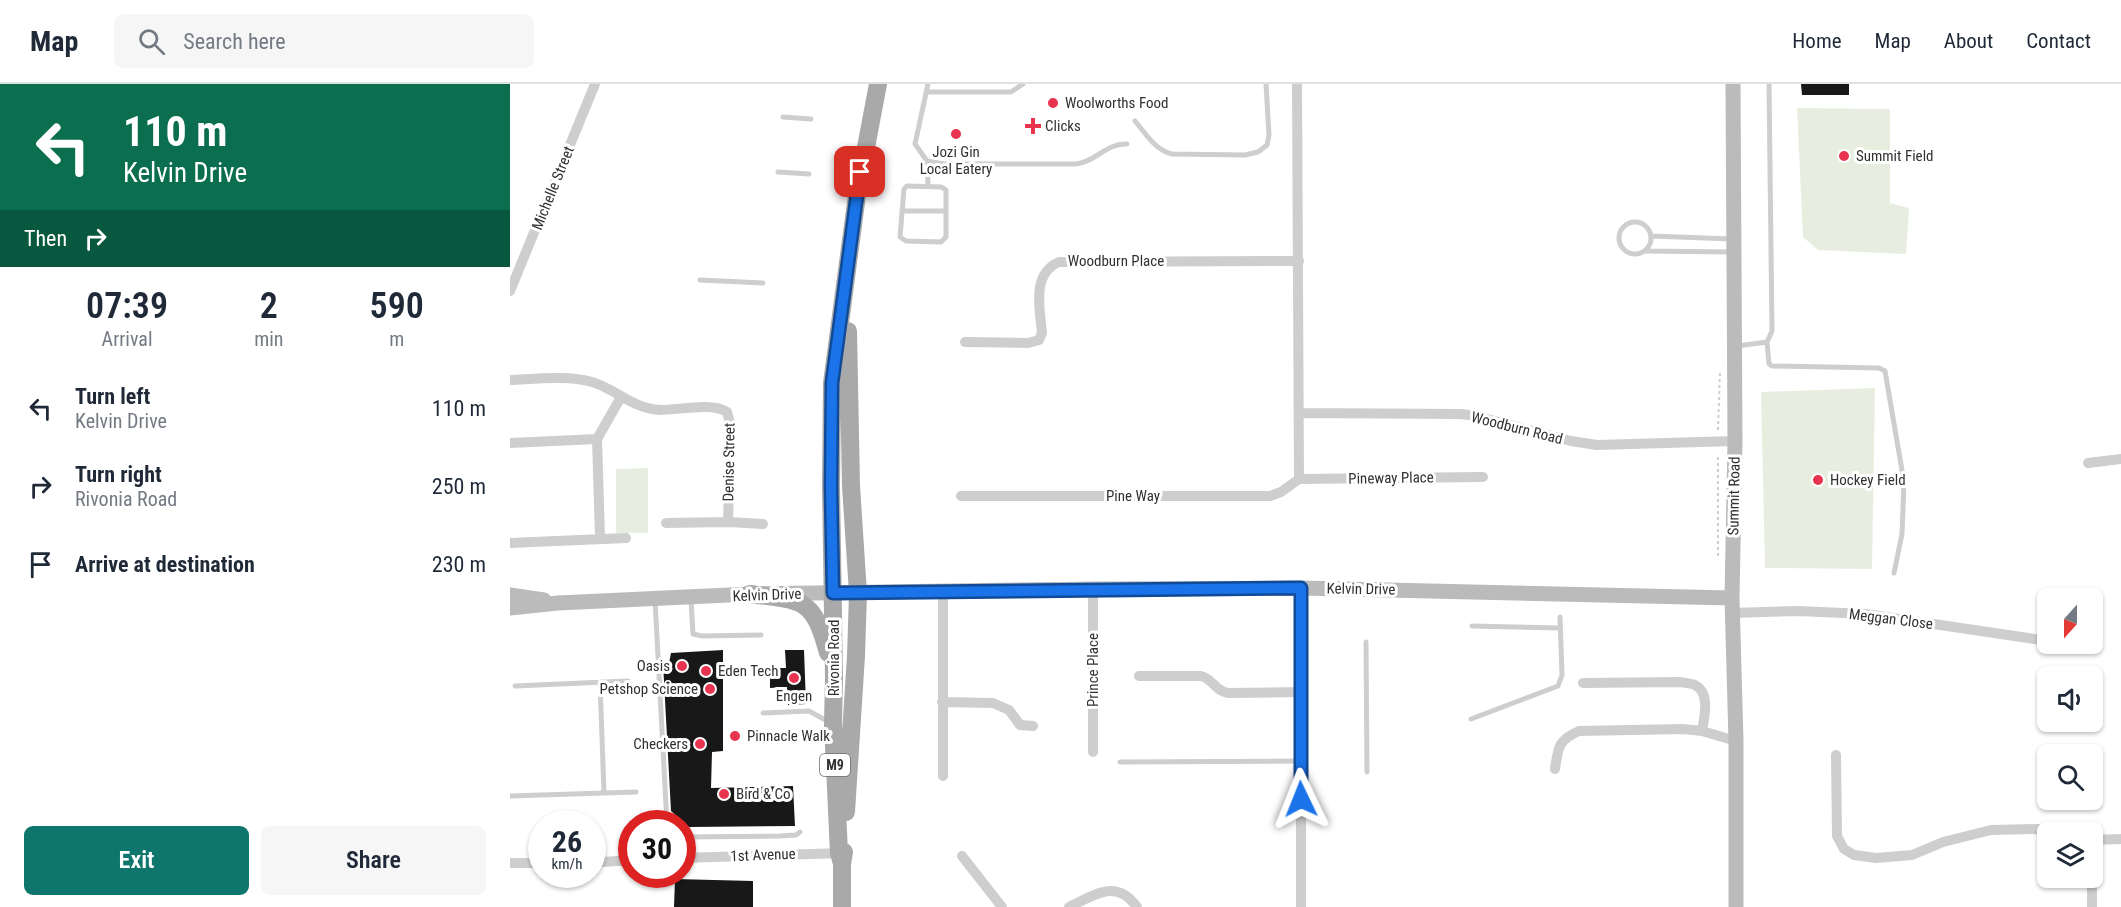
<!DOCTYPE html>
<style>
body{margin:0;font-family:"Roboto Condensed",sans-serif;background:#f6f6f7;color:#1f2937;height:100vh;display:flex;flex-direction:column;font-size:22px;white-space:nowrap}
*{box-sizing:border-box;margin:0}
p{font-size:20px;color:#747a83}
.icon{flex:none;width:33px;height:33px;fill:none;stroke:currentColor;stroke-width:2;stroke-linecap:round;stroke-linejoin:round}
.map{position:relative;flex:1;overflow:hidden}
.details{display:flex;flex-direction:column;background:#fff;width:510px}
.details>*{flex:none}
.guide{background:#0b6e4f;color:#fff;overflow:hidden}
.needle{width:39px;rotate:201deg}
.fabs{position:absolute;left:1527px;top:504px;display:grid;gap:12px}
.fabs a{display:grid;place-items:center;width:66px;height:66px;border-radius:9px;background:#fff;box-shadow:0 2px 4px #0004;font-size:30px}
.speed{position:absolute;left:18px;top:726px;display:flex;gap:12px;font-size:30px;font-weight:700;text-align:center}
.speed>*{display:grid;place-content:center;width:78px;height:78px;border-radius:50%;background:#fff;box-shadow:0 2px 4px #0004;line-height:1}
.speed small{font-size:15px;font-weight:400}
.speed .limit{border:9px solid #d22;background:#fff;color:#111}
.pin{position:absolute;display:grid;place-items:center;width:51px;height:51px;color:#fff;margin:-26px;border-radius:12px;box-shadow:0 3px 9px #0006}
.me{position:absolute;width:66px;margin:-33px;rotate:358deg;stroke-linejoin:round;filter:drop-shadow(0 0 4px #0008)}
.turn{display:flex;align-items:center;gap:21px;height:126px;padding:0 24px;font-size:27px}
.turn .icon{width:78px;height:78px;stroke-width:2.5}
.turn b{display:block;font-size:42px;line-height:51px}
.then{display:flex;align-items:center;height:57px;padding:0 24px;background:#0003;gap:12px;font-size:22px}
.eta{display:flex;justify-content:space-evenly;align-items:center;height:102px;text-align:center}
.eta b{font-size:36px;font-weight:600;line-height:42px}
.action{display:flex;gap:12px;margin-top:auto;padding:12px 24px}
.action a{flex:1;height:69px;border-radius:9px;background:#0f766e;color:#fff;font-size:24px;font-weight:600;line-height:69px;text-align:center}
.action a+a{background:#f6f6f7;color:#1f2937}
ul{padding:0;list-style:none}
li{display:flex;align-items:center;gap:18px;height:78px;padding:0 24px}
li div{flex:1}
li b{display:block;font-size:22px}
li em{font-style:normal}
header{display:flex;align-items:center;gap:36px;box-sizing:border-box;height:84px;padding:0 30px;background:#fff;border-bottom:2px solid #e0e1e3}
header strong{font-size:28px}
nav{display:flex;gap:33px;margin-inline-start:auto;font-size:21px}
.search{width:420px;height:54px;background:#f6f6f7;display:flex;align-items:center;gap:15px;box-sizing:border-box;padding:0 21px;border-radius:9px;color:#747a83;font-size:22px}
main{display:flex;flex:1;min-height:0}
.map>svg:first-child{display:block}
.green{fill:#e8eedf}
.building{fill:#181818}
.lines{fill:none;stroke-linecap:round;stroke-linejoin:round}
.path{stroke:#cecece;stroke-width:2;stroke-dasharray:3 3;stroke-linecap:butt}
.service{stroke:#cecece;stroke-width:5}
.minor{stroke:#cecece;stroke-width:10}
.secondary{stroke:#bbb;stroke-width:15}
.primary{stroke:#a9a9a9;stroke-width:18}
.route-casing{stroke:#114b97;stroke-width:15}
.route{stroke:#1a73e8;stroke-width:10}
.poi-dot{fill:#e8344f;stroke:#fff;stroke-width:2}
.labels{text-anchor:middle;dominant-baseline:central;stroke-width:6;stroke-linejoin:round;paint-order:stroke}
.shield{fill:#fff;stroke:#6f6f6f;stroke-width:1.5}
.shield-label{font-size:14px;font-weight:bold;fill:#313131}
.poi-label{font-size:15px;fill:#313131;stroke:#fff;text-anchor:start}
.street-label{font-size:15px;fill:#313131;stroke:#fff}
</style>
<header>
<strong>Map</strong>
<div class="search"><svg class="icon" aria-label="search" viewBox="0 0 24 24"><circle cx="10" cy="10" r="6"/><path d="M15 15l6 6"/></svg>Search here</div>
<nav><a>Home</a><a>Map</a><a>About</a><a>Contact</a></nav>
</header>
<main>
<section class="details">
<div class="guide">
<div class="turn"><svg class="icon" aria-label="left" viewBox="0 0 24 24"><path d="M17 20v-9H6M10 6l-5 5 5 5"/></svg><div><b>110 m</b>Kelvin Drive</div></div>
<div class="then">Then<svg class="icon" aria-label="right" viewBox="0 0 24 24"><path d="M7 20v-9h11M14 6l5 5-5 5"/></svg></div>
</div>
<div class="eta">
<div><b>07:39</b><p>Arrival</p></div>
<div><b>2</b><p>min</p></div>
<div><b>590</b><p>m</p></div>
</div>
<ul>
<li><svg class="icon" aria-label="left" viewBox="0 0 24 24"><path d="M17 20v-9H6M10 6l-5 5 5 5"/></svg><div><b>Turn left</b><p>Kelvin Drive</p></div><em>110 m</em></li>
<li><svg class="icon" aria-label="right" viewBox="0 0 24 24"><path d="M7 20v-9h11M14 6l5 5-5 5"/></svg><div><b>Turn right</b><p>Rivonia Road</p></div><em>250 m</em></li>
<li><svg class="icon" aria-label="arrive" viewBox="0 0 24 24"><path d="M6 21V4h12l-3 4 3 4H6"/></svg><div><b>Arrive at destination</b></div><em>230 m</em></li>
</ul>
<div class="action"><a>Exit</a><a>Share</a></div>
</section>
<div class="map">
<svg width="1611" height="823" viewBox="0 0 1611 823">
<rect width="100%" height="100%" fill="#fff"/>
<!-- green -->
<path class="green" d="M1287,24L1380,25V119L1399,124L1396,170L1308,166L1293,153Z
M1365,304L1362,485L1255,484L1251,308Z
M138,384V449H106V385Z"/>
<!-- building -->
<path class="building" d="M1291,0H1339V11H1292Z
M213,566V667L202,668L201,704L283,702L285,742L179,743L161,727L153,579H159L161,569Z
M275,566H294L296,620L278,621L277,603L260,604V584H276Z
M165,795L243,797V823H164Z"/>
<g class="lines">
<!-- path -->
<path class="path" d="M1208,346L1210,286
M1208,472V370"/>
<!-- service -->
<path class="service" d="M418,0L405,60L417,77L434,80H566C586,78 596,59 617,60
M416,8H501L513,0
M273,33L301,35
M625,37C636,50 645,66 662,70L735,71L748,68L757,61L759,51L756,0
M417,77L418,102
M268,88L299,90
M397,102L431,103L436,106V153L431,158L396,157L390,153L394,105Z
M392,127H436
M1109 154a16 16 0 1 1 32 0a16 16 0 1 1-32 0Z
M1141,152L1222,155
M1135,167L1224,168
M190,196L253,199
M1257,258L1259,280L1262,282L1369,284L1375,287L1394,398L1392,450L1384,489
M1227,262L1257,258L1262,247L1259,0
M145,516L157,740
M181,516L183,550L192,552L251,551
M962,542L1050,544
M856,558L857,688
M90,598L94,709
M5,602L118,597
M253,629L299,627L319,638
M961,635L1048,602L1052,591L1050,533
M610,678L790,677
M0,712L126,708
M172,753L270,752L286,751L290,748"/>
<!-- minor -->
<path class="minor" d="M787,0L789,395
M0,207L85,0
M455,258L518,259L529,256L532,249C530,225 521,190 549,178L789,177
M0,296C24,295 59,291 82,298C106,305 123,325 150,326C169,326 202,318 217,328L221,343L218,438
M789,329L951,330L966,332L1061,357L1087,361L1225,357
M0,359L87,355
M1578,379L1611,375
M789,395L973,393
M451,412H760L771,408L789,395
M156,439L218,438L253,440
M90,454L87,355L111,313
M0,459L116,454
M791,504V823
M583,505V668
M1222,529L1288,527L1356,530L1538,557
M629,592H691C703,595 705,607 718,609L791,608
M1073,599L1170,598C1174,599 1181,599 1185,601C1201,609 1194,634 1192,647
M432,618L483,619L499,626L510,641L523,642
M1326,671L1327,752L1334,765L1344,771L1366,774L1402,771L1433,758L1481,746L1528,745L1553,748
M1045,685C1048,664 1048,656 1069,647L1173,645L1192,647L1226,657
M433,692V507
M1582,756L1611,755
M452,772L492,823
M172,774L334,769
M93,778L122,776
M0,779H32
M559,823C585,811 606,794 627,823
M1582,823V794"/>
<!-- secondary -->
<path class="secondary" d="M1223,0L1225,357L1222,514L1226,657V823
M0,511L34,516
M0,524L48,519L240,510L583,505L791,504L1222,514"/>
<!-- primary -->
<path class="primary" d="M240,510C293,517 303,513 318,569
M336,728L346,572L348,509L341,402L338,247
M332,780L329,769L323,640L324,594L321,403L322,299L347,111L368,0
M332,823V780L334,768"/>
</g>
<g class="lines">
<defs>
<path id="route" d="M350,88L322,299L321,403L323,509L791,504V715"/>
</defs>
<!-- route casing -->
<use href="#route" class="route-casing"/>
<!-- route -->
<use href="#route" class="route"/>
</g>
<!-- markers -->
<g class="poi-dot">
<circle cx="543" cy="19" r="6"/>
<path d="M520 33h6v6h6v6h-6v6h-6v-6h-6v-6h6z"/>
<circle cx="446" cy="50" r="6"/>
<circle cx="1334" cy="72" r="6"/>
<circle cx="1308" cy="396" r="6"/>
<circle cx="172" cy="582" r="6"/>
<circle cx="196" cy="587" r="6"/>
<circle cx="284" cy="594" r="6"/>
<circle cx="200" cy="605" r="6"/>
<circle cx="225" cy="652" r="6"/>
<circle cx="190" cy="660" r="6"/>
<circle cx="214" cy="710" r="6"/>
</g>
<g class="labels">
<!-- shield labels -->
<rect class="shield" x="310" y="670" width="30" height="22" rx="4.5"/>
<g class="shield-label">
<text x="325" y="681">M9</text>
</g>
<!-- poi labels -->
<g class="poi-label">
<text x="555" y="19">Woolworths Food</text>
<text x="535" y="42">Clicks</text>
<text x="446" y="68" text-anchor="middle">Jozi Gin<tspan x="446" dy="17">Local Eatery</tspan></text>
<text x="1346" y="72">Summit Field</text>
<text x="1320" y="396">Hockey Field</text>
<text x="160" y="582" text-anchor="end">Oasis</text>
<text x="208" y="587">Eden Tech</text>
<text x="188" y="605" text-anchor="end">Petshop Science</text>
<text x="284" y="612" text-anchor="middle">Engen</text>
<text x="237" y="652">Pinnacle Walk</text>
<text x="178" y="660" text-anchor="end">Checkers</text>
<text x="226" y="710">Bird &amp; Co</text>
</g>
<!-- street labels -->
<g class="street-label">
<text transform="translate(43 104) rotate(-68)">Michelle Street</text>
<text x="606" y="177">Woodburn Place</text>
<text transform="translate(1007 344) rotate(14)">Woodburn Road</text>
<text transform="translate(219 378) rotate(-89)">Denise Street</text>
<text transform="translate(881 394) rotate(-1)">Pineway Place</text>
<text x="623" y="412">Pine Way</text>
<text transform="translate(1224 412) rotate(-89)">Summit Road</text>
<text transform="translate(851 505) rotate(1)">Kelvin Drive</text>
<text transform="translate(257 511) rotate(-2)">Kelvin Drive</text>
<text transform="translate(1381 535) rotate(7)">Meggan Close</text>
<text transform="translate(324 574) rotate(-90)">Rivonia Road</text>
<text transform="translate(583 586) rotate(-90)">Prince Place</text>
<text transform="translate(253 771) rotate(-2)">1st Avenue</text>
</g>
</g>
</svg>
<div class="fabs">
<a><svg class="needle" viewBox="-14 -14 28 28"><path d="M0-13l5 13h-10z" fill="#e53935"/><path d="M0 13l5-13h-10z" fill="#747a83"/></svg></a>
<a><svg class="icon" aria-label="sound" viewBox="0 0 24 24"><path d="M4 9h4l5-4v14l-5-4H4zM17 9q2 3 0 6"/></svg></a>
<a><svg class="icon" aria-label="search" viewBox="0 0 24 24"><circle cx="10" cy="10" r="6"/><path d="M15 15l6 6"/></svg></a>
<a><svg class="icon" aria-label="layers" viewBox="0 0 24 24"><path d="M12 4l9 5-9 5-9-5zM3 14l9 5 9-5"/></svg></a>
</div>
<div class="speed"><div>26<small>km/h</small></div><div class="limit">30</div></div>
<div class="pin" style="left:350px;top:88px;background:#d93025"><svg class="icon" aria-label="arrive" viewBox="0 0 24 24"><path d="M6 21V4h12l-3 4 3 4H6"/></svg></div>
<svg class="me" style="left:791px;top:715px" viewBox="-20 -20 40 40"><path d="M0-17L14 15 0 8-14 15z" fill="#1a73e8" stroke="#fff" stroke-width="4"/></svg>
</div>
</main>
